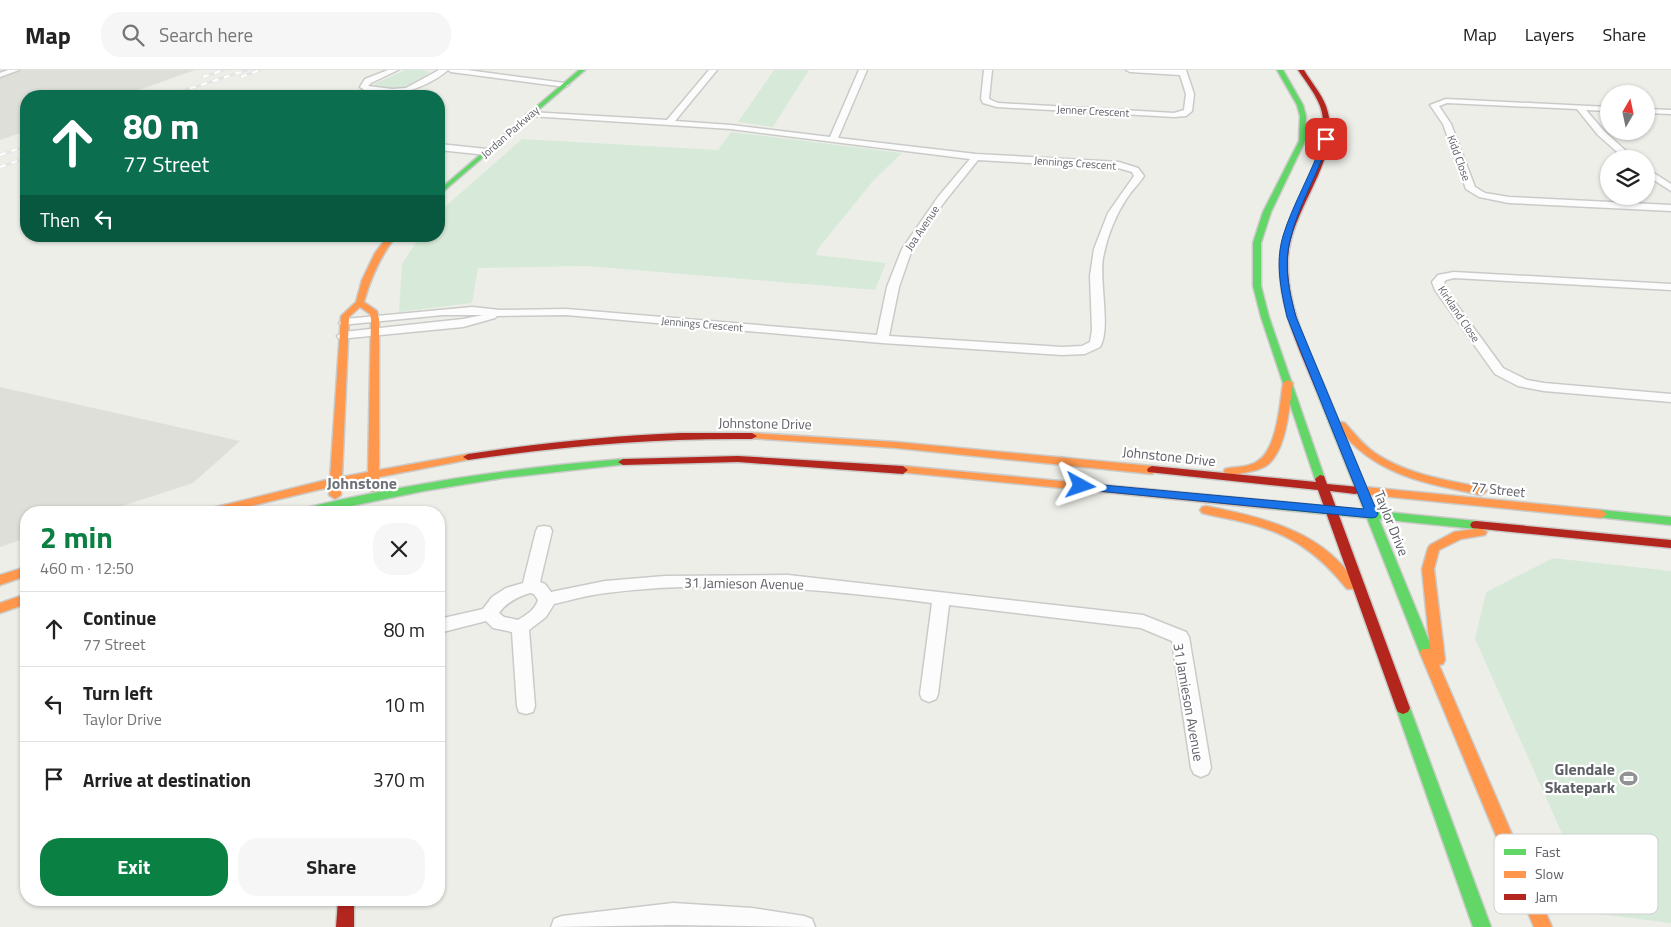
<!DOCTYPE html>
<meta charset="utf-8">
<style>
body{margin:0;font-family:"Titillium Web",sans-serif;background:#f6f6f6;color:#222;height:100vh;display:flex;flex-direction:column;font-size:19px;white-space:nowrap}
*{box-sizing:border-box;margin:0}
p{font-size:16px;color:#767676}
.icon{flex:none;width:28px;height:28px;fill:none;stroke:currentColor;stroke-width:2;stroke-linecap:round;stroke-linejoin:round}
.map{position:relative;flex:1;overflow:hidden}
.panel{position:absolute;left:20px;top:436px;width:425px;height:400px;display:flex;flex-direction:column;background:#fff;border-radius:20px;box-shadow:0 1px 4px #0004}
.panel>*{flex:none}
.hud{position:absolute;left:20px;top:20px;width:425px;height:152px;border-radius:20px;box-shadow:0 1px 4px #0004;background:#0b6e4f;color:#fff;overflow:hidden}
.needle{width:32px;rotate:9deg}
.buttons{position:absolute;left:1600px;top:15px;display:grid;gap:10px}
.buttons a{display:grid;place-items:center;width:55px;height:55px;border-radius:50%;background:#fff;box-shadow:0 1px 4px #0004;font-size:25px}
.pin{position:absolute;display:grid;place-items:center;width:42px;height:42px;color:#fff;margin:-21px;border-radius:10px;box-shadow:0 2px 8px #0006}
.me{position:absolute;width:55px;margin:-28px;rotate:95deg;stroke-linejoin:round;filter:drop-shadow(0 0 4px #0008)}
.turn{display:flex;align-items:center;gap:18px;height:105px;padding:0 20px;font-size:22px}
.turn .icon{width:65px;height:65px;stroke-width:2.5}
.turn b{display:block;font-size:35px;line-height:42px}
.then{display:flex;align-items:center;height:48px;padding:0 20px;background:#0003;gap:10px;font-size:19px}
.round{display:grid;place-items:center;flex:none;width:52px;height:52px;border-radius:20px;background:#f6f6f6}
.summary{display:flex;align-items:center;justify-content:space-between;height:85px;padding:0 20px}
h1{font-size:30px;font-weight:700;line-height:38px;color:#0b8043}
.primary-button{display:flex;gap:10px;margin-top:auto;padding:10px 20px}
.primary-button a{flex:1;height:58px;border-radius:20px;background:#0b8043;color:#fff;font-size:20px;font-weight:700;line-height:58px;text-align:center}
.primary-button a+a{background:#f6f6f6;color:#222}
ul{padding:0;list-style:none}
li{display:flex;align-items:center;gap:15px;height:75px;padding:0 20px;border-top:1px solid #e0e0e0}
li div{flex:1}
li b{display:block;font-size:19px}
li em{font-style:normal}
header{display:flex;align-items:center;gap:30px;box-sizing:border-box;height:70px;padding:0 25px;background:#fff;border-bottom:1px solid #e0e0e0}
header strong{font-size:24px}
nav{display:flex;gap:28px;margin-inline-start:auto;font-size:18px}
.search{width:350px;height:45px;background:#f6f6f6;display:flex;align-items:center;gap:12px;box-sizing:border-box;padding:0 18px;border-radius:20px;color:#767676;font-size:19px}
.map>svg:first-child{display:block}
.industrial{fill:#dfdfda}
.green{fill:#d7ead9}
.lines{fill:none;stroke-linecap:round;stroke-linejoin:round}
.street-casing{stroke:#cacbc9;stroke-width:3}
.fast-casing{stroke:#cbcbca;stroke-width:3}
.slow-casing{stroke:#cbcbca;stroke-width:3}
.jam-casing{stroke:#cbcbca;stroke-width:3}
.street{fill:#fcfcfc;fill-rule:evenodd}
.fast{fill:#63d668;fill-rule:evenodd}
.slow{fill:#ff974d;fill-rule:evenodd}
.jam{fill:#b3261e;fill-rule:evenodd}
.rail-casing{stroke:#e5e5e4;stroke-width:3}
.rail{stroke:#fff;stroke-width:2;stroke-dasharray:6;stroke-linecap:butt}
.route{fill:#1a73e8;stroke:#114b97}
.labels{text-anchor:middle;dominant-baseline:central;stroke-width:4.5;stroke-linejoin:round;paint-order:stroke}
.far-street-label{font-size:11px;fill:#5e6067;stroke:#fff}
.street-label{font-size:14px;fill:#5e6067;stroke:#fff}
.quarter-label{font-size:16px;font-weight:bold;fill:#6f7279;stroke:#fff}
.near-poi-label{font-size:16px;font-weight:bold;fill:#5e6067;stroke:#fff;text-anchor:end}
.key{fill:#fff;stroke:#cfcfd1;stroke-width:1}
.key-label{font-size:14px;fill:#5e6067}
</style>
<header>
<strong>Map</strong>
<div class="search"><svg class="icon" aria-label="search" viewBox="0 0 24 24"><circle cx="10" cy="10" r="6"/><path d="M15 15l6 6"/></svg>Search here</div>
<nav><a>Map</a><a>Layers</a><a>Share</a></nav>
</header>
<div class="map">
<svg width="1671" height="857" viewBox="0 0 1671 857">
<rect width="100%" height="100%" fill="#eeeee9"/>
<!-- industrial -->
<path class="industrial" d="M0,0H195L122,26H26V61L0,70Z
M0,317L240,371L193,413L104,442H26V468L0,477Z"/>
<!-- green -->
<path class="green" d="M405,0H423L430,2C415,16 391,26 372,15Z
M774,0H809L773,57L738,52Z
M731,62L902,83L873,111L818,179L816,185L886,193L875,220L586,196L478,198L472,233L399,242L402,194L420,166H439V142L522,69L718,80Z
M1553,488L1671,501V853L1598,844L1475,569L1486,522Z"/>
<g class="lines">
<defs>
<path id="street" d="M8,0H19L0,7V3Z
M388,0H398L371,13L368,16L392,19L406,18L439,0H467L565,13L569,15L565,17L451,2L448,0C429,17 382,35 360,17L365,9Z
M709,0H717L675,51L731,55L830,67L859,0H867L838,68L976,84L1119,92L1138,98L1144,106C1139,114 1132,120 1127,128C1115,146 1107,167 1103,188C1099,212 1111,259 1100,277L1085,284L1062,285L882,273L566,245L497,246L495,248L463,257L339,269L337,266L343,262L463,249L483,245H443L341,255L339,253L341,251L345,249L472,237L500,240L566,239L877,265L887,217L902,179L938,127L970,89L731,59L530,46L526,44L530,42L667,50ZM978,90L1118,98L1132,102L1134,106L1108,143L1094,179L1090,206L1092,260L1090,272L1082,276L1062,277L889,266L899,217L912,179L945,131Z
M984,0H992L989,29L998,33L1174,43L1184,40L1186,24L1180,5L1130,2L1126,0H1186L1194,24L1192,41L1186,46L1174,47L997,37L983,33L981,29Z
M1446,29L1609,37V41L1586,40L1604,61L1635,89H1625L1598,65L1577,39L1447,33L1439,36L1451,54L1475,117L1485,123L1509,127L1671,135V141L1509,133L1479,127L1466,119L1443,54L1430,35Z
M1646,39L1671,40V44L1646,43Z
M439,74L487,79L491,82L487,85L439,80Z
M1646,98L1671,114V121L1646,105Z
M1454,202L1671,214V220L1454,208L1446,210L1444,212L1446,220L1503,298L1527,310L1544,313L1671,324V332L1544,321L1518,316L1495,304L1435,220L1432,212L1438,205Z
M544,456L550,457L552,461L540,512L545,514L551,522L605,511L665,506L788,505L1143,545L1186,562L1189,567L1211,698L1208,704L1201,707L1194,704L1191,698L1172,571L1141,558L949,535L938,624L936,629L929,632L922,629L920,624L932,533C824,519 714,509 606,523C588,525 571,530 554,534L546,547L529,560L535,636L533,642L526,644L519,642L517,636L512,562L493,558L486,551L439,563V549L483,539L492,527L506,518L523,513L536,461L538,457ZM530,523L534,524L538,530C535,540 526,545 518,550L504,547L499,543C507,532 517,527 530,523Z
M673,833L752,838L804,846L812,849L815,857L673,855L551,857L554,849L562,846Z"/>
<path id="fast" d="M579,0H585L439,125V120Z
M1277,0H1283L1303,35L1306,46L1305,71L1271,142L1261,173V216L1269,247L1325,409L1320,413L1315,409L1261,247L1253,216V173L1263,142L1299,71L1300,46L1297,35Z
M1321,317L1326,320L1376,441L1476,451L1482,455L1476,459L1379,449L1434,583L1432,587L1427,588L1422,587L1420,583L1367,448L1273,439L1267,435L1273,431L1364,440L1316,320Z
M623,389L627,390L628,392L627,394L503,408L424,421L322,442H301L303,439C335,430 368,424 400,418C474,404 548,395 623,389Z
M1601,440L1671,447V455L1597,447L1595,444L1597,441Z
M1403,632L1408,634L1410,638L1491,857H1473L1396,638L1398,634Z"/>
<path id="slow" d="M388,166H396C380,187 371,207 364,232L377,241L379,249V400L468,384L473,387L472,389L379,407V418L373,422L367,418L368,409L341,414V425L335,429L329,425L330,417L226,442H207L208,439L212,438L330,409L341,246L356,232L362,210L375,183ZM360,237L370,244L371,249L368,402L342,407L349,247Z
M1288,310L1293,313C1289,336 1287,382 1266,396C1261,399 1254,401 1248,402C1241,404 1232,405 1225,403L1224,401L1225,399C1236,396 1250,398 1259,390C1277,378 1280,333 1283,313Z
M1341,352L1345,353C1354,363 1363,375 1375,383C1406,404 1445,410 1481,417L1487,421L1481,425C1424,413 1373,405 1336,355Z
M752,363L896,372L1152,396L1157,400L1152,404L896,378L748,368L747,366Z
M903,396L1273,431L1279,435L1273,439L899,402L898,400L899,398Z
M1355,416L1601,440L1607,444L1601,448L1351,423L1349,420L1351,417Z
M1206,436C1262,447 1327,462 1357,516L1355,519H1347C1319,484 1291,464 1247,453C1232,449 1217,447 1202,443L1200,440L1202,437Z
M1481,458L1487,462L1485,465L1461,469L1439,480L1434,499L1445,590L1443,594L1439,595L1552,857H1534L1420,583L1422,579H1430L1422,499L1428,478L1430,475L1454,462Z
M26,497V506L0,515V505Z
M26,524V534L0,543V533Z"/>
<path id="jam" d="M1298,0H1304C1311,12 1321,23 1326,36C1345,88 1290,137 1288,189C1286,235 1308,278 1326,320L1321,323L1316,320C1299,278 1277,235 1280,188C1283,137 1338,87 1320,36C1315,23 1306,12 1298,0Z
M681,363H752L757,366L752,369C656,368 562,376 468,390L463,387L468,384C539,373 609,366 681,363Z
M738,386L903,396L908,400L903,404L738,392L623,395L618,392L623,389Z
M1152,396L1316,412L1315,409L1320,405L1324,406L1327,414L1359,417L1361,420L1359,423L1355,424L1330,421L1410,638L1408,642L1403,644L1398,642L1396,638L1318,420L1148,402L1147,400L1148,398Z
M1476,451L1671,470V478L1472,458L1470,455L1472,452Z
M338,830H354V857H336Z"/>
</defs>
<!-- street casing -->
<use href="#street" class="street-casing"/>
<!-- fast casing -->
<use href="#fast" class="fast-casing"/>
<!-- slow casing -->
<use href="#slow" class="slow-casing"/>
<!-- jam casing -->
<use href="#jam" class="jam-casing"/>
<!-- street -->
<use href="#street" class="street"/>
<!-- fast -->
<use href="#fast" class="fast"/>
<!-- slow -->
<use href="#slow" class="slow"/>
<!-- jam -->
<use href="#jam" class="jam"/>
<defs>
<path id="rail" d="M203,7L224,0
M241,7L260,0
M167,26L247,0
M0,85L26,76
M0,97L26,88"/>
</defs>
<!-- rail casing -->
<use href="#rail" class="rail-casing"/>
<!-- rail -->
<use href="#rail" class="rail"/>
</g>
<!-- route -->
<path class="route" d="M1326,67L1329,69C1319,103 1299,133 1291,167C1283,194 1289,221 1296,247L1378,444L1376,447L1372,448L1077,419L1075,416L1077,414L1081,413L1364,439L1287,247C1281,221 1275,193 1283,166C1293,133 1312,103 1323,69Z"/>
<!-- icons -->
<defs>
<symbol id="stadium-bare" viewBox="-9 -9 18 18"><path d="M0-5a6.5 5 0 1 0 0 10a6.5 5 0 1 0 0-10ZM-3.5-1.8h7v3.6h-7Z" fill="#909294" stroke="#fff" stroke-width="2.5" paint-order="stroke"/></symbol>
</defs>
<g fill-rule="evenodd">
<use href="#stadium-bare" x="1616" y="696" width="25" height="25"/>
</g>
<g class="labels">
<!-- far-street labels -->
<g class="far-street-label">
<text transform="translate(1093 41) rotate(3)">Jenner Crescent</text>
<text transform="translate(510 62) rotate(-41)">Jordan Parkway</text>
<text transform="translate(1459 88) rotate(70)">Kidd Close</text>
<text transform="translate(1075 93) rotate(4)">Jennings Crescent</text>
<text transform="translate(922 158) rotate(-56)">Joa Avenue</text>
<text transform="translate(1459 244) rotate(56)">Kirkland Close</text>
<text transform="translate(702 254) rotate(5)">Jennings Crescent</text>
</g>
<!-- street labels -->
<g class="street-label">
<text transform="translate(765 353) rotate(1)">Johnstone Drive</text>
<text transform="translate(1169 386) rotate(6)">Johnstone Drive</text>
<text transform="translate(1498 419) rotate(6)">77 Street</text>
<text transform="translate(1392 453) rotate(68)">Taylor Drive</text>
<text transform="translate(744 513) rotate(1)">31 Jamieson Avenue</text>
<text transform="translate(1189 632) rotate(80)">31 Jamieson Avenue</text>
</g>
<!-- quarter labels -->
<g class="quarter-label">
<text x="362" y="413">Johnstone</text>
</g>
<!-- near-poi labels -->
<g class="near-poi-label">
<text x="1615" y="699">Glendale<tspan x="1615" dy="18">Skatepark</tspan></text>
</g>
</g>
<!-- legend -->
<rect x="1494" y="764" width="164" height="80" rx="8" class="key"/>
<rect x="1504" y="779" width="22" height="6" fill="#63d668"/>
<rect x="1504" y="801" width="22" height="7" fill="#ff974d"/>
<rect x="1504" y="824" width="22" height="6" fill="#b3261e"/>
<g class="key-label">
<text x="1535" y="787">Fast</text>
<text x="1535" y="809">Slow</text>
<text x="1535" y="832">Jam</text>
</g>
</svg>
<div class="buttons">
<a><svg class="needle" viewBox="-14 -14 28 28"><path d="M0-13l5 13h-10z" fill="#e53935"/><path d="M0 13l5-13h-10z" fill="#767676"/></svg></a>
<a><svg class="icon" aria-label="layers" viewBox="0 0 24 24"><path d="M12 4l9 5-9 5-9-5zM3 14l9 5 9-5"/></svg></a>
</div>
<div class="pin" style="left:1326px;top:69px;background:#d93025"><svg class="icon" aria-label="arrive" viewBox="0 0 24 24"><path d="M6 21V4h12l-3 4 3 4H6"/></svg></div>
<svg class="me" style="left:1081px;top:416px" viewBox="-20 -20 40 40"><path d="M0-17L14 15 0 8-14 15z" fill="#1a73e8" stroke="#fff" stroke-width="4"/></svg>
<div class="hud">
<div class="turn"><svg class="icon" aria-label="ahead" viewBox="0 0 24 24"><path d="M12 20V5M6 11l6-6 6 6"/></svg><div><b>80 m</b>77 Street</div></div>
<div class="then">Then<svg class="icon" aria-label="left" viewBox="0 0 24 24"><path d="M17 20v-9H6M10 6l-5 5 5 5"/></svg></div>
</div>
<section class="panel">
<div class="summary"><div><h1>2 min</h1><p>460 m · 12:50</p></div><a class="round"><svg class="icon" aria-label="close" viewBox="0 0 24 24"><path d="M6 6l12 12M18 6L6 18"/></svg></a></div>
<ul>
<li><svg class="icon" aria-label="ahead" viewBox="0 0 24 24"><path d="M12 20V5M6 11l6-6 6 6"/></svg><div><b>Continue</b><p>77 Street</p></div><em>80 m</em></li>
<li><svg class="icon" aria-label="left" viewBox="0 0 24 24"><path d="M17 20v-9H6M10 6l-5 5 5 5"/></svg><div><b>Turn left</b><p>Taylor Drive</p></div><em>10 m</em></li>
<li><svg class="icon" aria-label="arrive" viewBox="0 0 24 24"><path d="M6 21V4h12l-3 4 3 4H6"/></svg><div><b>Arrive at destination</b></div><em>370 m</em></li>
</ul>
<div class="primary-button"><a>Exit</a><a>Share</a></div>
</section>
</div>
